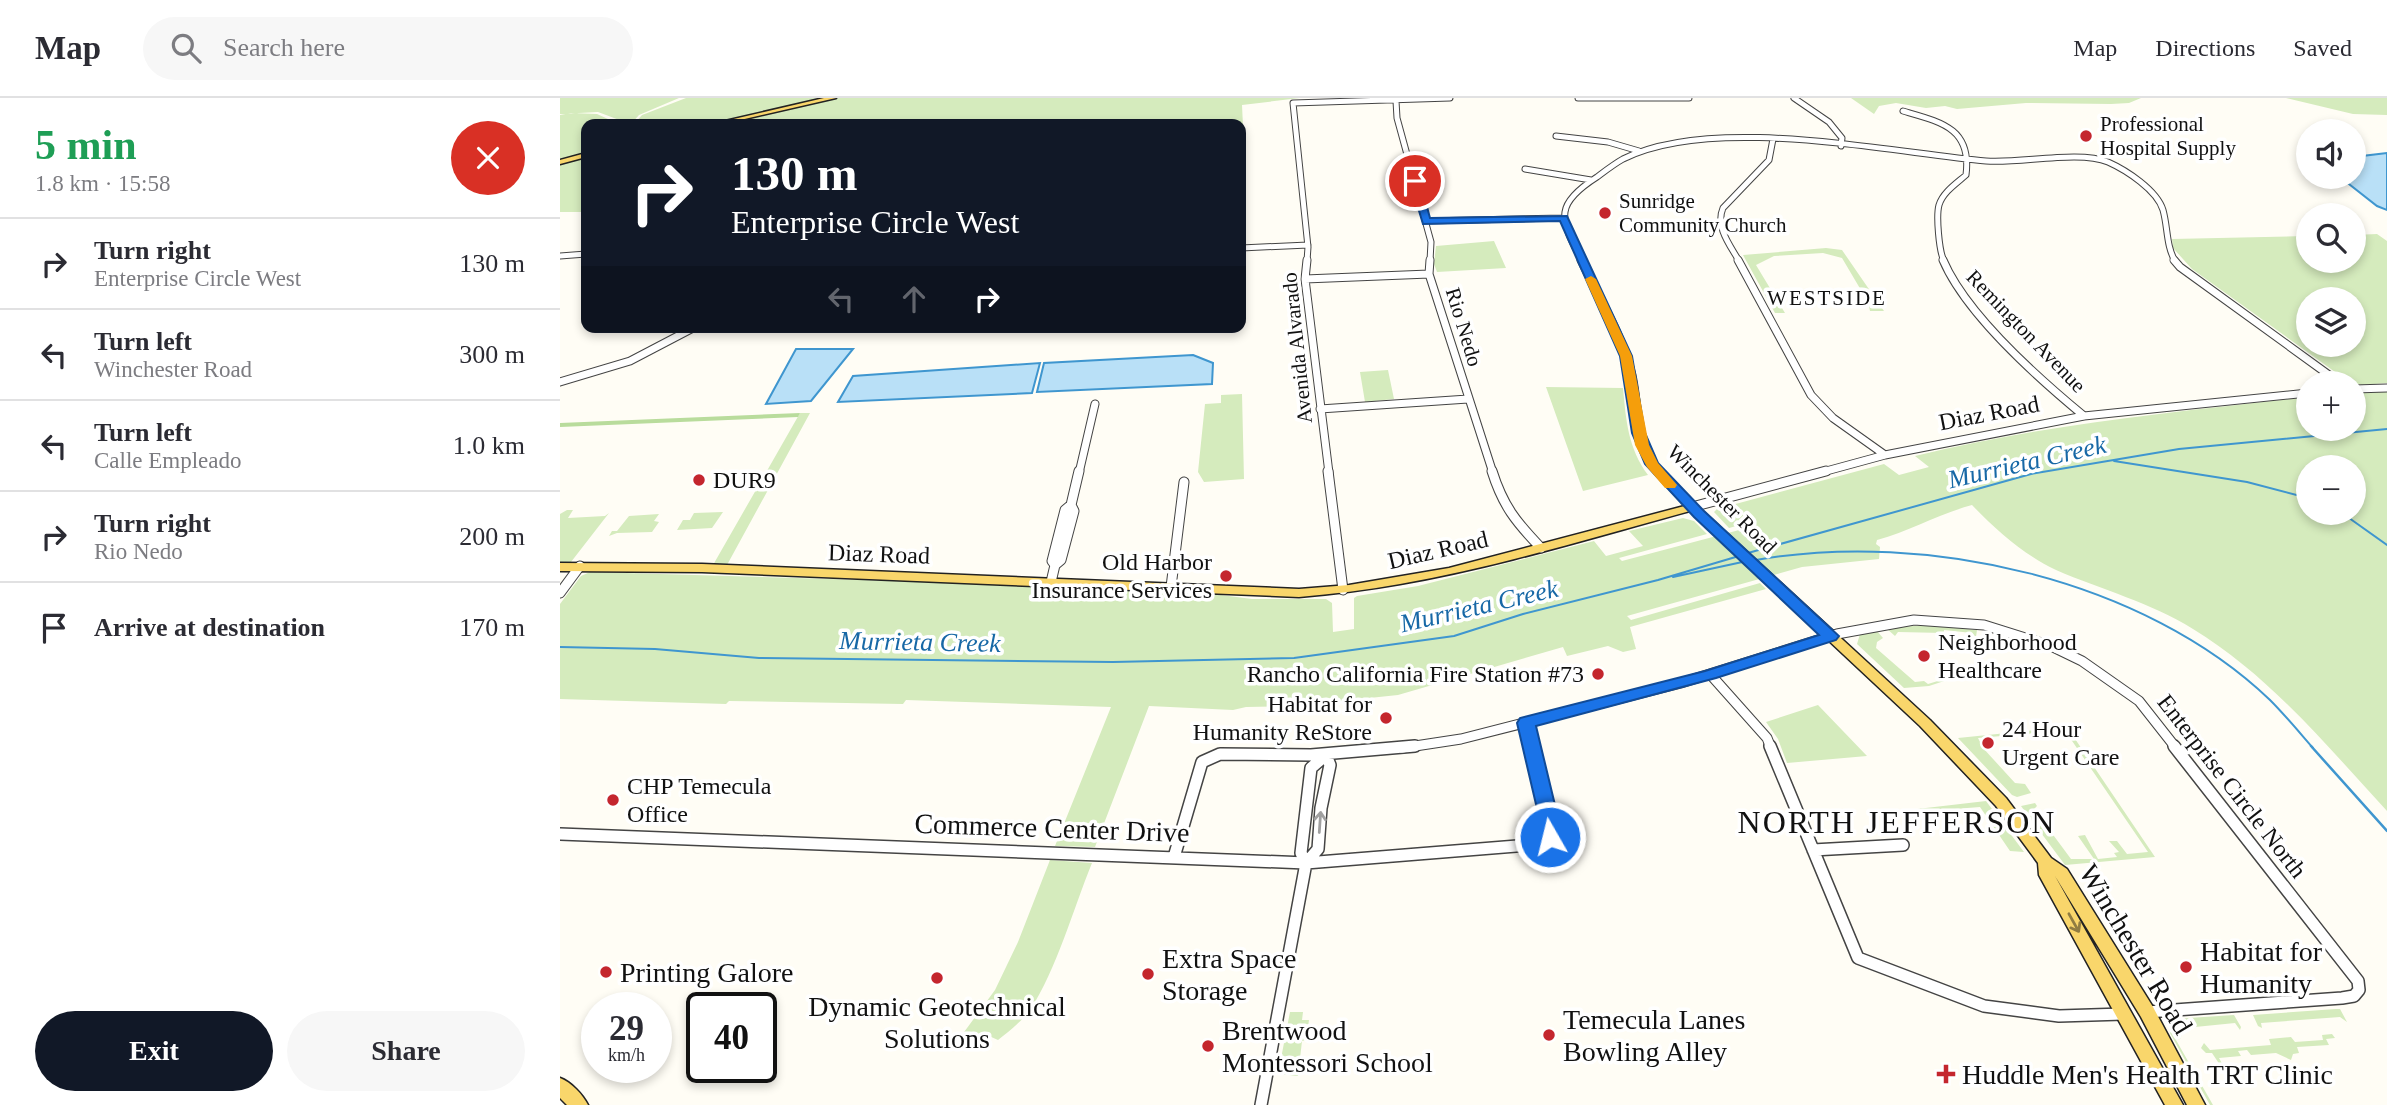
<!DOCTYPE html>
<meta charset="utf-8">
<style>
body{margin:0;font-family:"Times New Roman",serif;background:#f7f7f7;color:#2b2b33;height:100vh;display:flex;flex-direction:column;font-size:26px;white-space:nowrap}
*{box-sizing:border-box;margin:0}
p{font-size:23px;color:#7c7c81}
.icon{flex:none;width:38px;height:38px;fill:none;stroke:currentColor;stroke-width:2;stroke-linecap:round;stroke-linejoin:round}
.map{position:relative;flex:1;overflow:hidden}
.side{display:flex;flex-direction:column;background:#fff;width:560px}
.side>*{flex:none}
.hud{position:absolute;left:21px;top:21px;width:665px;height:214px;border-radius:14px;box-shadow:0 4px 10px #0003;background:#111827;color:#fff;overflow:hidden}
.tools{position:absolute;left:1736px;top:21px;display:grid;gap:14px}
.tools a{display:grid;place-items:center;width:70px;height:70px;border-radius:50%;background:#fff;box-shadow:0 4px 10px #0003;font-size:35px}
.speed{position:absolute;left:21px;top:894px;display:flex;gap:14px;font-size:35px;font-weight:700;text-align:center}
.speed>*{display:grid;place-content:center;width:91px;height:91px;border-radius:50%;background:#fff;box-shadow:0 4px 10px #0003;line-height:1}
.speed small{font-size:18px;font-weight:400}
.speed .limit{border:4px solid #111;border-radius:10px;background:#fff;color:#111}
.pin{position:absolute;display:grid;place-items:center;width:60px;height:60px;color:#fff;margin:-30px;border:4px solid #fff;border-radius:50%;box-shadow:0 2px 7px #0007}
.me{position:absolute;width:77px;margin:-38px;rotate:352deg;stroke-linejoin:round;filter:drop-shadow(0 0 5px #0008)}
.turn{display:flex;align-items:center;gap:24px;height:147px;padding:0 35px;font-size:32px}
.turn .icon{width:91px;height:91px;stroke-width:2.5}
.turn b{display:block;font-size:49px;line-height:60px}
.lanes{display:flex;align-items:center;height:66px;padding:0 35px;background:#0003;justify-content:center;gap:35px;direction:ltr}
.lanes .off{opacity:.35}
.round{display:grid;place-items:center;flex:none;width:74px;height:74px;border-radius:37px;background:#f7f7f7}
.headline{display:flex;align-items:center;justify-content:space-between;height:119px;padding:0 35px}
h1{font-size:42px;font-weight:700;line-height:52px;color:#1e9e55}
.cta{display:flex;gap:14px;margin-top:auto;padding:14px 35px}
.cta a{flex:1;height:80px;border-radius:42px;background:#111827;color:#fff;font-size:28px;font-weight:700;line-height:80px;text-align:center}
.cta a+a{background:#f7f7f7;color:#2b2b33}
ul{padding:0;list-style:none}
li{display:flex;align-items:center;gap:21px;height:91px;padding:0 35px;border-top:2px solid #e1e1e2}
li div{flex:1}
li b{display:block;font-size:26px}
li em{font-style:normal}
header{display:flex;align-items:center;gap:42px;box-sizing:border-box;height:98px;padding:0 35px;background:#fff;border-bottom:2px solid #e1e1e2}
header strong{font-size:33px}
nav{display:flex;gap:38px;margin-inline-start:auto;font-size:24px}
.search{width:490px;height:63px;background:#f7f7f7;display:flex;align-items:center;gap:18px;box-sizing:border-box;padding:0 24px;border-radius:38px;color:#7c7c81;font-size:26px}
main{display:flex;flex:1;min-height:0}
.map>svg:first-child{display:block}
.green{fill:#d5ebbd;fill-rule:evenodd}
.forest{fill:#b9dc9c}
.water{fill:#b9e0f7;stroke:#3f96cf;stroke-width:2}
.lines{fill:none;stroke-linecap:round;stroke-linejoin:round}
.stream-far1{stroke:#3f96cf;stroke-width:2}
.stream{stroke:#3f96cf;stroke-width:2.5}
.minor-far3-casing{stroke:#444;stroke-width:7}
.minor-far2-casing{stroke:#444;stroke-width:9}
.minor-far1-casing{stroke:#444;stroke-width:11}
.minor-casing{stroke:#444;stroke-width:14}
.major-casing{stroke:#222;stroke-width:3}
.minor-far3{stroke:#fff;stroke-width:5}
.minor-far2{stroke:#fff;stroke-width:7}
.minor-far1{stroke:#fff;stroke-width:9}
.minor{stroke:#fff;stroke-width:11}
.major{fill:#f9d66b;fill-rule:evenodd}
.oneway{stroke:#a0a0a0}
.oneway2{stroke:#917d42}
.route{fill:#1a73e8;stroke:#114b97;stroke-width:2}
.slow{fill:#f59e0b}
.poi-dot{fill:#c4262e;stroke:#fff;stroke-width:2.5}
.labels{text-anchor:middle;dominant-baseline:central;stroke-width:7;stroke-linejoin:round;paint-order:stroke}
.far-poi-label{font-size:21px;fill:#111;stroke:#fff;text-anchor:start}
.far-neighbourhood-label{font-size:21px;letter-spacing:2px;fill:#111;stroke:#fff}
.far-street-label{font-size:21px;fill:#111;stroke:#fff}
.street-label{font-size:24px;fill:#111;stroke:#fff}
.poi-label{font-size:24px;fill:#111;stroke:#fff;text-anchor:start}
.water-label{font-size:26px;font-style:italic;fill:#1768a6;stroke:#fff}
.near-street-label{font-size:28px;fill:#111;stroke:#fff}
.near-poi-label{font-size:28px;fill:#111;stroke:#fff;text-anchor:start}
.near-neighbourhood-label{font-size:32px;letter-spacing:2px;fill:#111;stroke:#fff}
</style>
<header>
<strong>Map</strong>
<div class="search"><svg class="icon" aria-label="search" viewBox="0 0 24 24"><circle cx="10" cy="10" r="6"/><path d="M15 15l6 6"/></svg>Search here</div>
<nav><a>Map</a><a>Directions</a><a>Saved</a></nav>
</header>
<main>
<section class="side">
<div class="headline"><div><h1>5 min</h1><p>1.8 km · 15:58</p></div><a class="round" style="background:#d93025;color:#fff"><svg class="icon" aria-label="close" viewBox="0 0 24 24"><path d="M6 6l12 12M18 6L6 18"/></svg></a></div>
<ul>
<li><svg class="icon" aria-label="right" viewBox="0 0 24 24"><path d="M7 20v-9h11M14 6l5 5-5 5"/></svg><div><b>Turn right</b><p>Enterprise Circle West</p></div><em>130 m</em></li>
<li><svg class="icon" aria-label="left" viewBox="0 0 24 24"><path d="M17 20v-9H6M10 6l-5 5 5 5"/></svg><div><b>Turn left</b><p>Winchester Road</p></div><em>300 m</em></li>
<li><svg class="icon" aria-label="left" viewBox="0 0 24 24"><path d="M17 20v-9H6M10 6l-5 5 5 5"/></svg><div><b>Turn left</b><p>Calle Empleado</p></div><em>1.0 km</em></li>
<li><svg class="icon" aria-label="right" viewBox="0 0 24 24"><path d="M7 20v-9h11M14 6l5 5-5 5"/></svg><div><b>Turn right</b><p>Rio Nedo</p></div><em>200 m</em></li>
<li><svg class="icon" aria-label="arrive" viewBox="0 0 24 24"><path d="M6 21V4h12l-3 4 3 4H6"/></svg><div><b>Arrive at destination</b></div><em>170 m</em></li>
</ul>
<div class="cta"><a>Exit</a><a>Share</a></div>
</section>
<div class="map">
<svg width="1827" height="1007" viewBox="0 0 1827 1007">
<rect width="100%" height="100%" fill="#fffdf5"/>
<!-- green -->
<path class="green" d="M0,0H119L79,17L71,26H64L62,23L38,14L0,16Z
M126,0H269L149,26H74L82,17Z
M277,0H740L682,7L685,71L684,148H681V26H160Z
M1291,0H1581L1569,5L1551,6L1466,5L1397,11L1385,8L1366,10L1336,5L1319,8L1314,16Z
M1726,0H1827V17L1793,16Z
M11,15L37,16L59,26H26V56L0,63V17Z
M26,59V114H0V66Z
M1817,136L1827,143V285L1802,287L1789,284L1632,171L1613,150L1612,141L1748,138V163H1794V137ZM1794,201V247H1748V201Z
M934,143L946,170L877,174L874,166L876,148Z
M1266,150L1282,152L1324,213H1310L1308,204L1282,160L1263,155L1214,158L1196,167L1225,215H1215L1183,157Z
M828,272L834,301L805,304L800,274Z
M986,289L1063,290C1066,322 1068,350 1088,377L1023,393Z
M1827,293V713C1767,648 1710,578 1633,531C1590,504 1542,492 1496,472C1464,457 1436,432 1412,407C1379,416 1350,433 1317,442L1316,446L1320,449L1319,461L1242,469L1067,518L1071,522L1200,485L1206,491L1070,529L1076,551L1063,554L1048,548L1007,558L1003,549L838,597L733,608L686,609L673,612L589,608L535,749L495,748L551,609L346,602L343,606L169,603L166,606L0,601V506L21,478L30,474L614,491L692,501H766L772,505L773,534L794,531V500L797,498L858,488L1034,443L1046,458L1083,448L1069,433L1123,420L1134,423L1147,436L1059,460L1062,463L1183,431L1180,427L1169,430L1154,414L1157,411L1324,366L1339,377L1369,369L1355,358C1487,326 1614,314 1748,299V331H1794V295ZM1748,369H1794V415H1748Z
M682,296L684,381L644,384L638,374L645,306L661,305V297Z
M240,315H250L167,467H153Z
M7,412H13L8,420L45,418L49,415L11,464H0V416Z
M163,414L152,430L117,432L123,422H130L134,415Z
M99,416L94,423L99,424L92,434L57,435L49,438L52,433H57L69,418Z
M1368,527L1417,532L1416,539L1412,535L1384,532V535L1338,534L1335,538L1326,530Z
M1317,533L1323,540L1317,544L1316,550L1355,584L1364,583L1368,586L1420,570L1418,566L1427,565V569L1369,588L1344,590L1297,546L1300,536Z
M1258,607L1307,658L1227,665L1218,641L1206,624Z
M1507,629L1595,759L1505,767L1461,708L1475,705L1477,708L1474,711L1511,761H1534L1518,738L1525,737L1538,761L1557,759L1554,755L1559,754L1549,743H1557L1567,756L1588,754L1508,637H1502L1499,633L1418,640L1423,650L1455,685L1465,686L1471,695L1457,699L1452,697L1398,640Z
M1426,703L1464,754L1450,753L1420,709L1356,714L1358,718L1347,724L1340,713Z
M490,762L532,765C514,809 496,873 470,912C461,924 449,933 438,942L429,938L418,944L396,945L435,892L458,844Z
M1776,911H1780L1787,924L1780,919L1701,925L1702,930L1698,928L1693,917Z
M730,914H743L742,922H749L746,942L742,943L738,978L718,976Z
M1674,917L1681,929L1680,932L1675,925L1625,930L1620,941L1616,942L1653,1007H1650L1610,935L1615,925L1613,921Z
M1772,936L1775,940L1766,941L1769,947L1737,949L1739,955L1733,956L1731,962L1716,955L1691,957L1687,952L1678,953L1681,958L1659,960L1665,971L1655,970L1653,968L1660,967L1652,955H1646L1641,950L1644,945L1650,952L1711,947L1709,941L1731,939L1735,944L1763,942L1762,937Z"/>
<!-- forest -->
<path class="forest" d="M240,315L238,319L0,329V325Z"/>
<!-- water -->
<path class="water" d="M1827,55V112L1817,108L1780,79H1794V59Z
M236,251H293L251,303L206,306Z
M633,257L653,265L652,286L477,294L484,265Z
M480,265L472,295L278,304L293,278Z"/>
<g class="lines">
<!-- stream-far1 -->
<path class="stream-far1" d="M1554,363L1687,384L1748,400
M1782,415L1827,447
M1188,455L1471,376L1619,351L1827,331
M1196,462C1366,432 1584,481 1710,602C1725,617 1739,634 1753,650
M1113,479L1187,463
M0,549L95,551L199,560L553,564L734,560L894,538L963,516L1098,482L1179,458"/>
<!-- stream -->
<path class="stream" d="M1751,648L1827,733"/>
<defs>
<path id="minor-far3" d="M1018,0H1129
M1234,0L1269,24L1282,40L1281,48
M836,3L837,20L871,144L870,163
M1343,13C1381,24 1412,30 1406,77C1397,85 1383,94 1379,107C1376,118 1379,153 1384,163
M996,38L1048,44L1079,53
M965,71L1031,82
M866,123L1004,120
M681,150L748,147
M0,158L26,156
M747,163L748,149L733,5L890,0
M1022,163C1015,149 1003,130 1005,114C1007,99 1026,86 1037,79C1045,73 1054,66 1063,61C1153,16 1327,54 1426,63C1459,66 1519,52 1548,64C1566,72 1597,92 1603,112C1608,130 1606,147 1615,163
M1179,163C1170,147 1155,129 1163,110L1209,62L1213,41"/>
<path id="minor-far2" d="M747,162L745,181L769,375
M870,162L869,176L933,375
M1021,162C1038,197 1063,239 1072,277C1080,314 1074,342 1099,375
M1178,162L1251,297L1273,320L1325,357
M1383,162C1406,216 1478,280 1524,318
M1614,162L1620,169L1780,285
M745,181L869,176
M0,284L70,263L135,229
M1794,291L1827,290
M760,311L908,301
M519,375L535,306
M1259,375L1325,357L1524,318L1748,295"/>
<path id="minor-far1" d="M768,373L783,492
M932,373C943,408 956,424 981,450
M1098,373L1132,409L1266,373
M495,467L501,462L514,413L511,407
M491,484L495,467L492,463L505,412L511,407L519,373
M611,489L624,384
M0,495L20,468
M1150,576L1207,640L1211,650
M966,625L972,650
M842,650L901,641L1121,585L1277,536L1354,522L1424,527L1491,548L1522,563L1579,603L1616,650"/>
<path id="minor" d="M1210,648L1298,860L1424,908L1499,918L1563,916
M0,736L746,765L981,746L990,739L992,732L972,648
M1253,752L1343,747
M614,759L642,664L660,656L751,657L855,648
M746,765L741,755L751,670L766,657
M1587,914L1782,900L1794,898L1799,892L1798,883L1614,648
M701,1007L746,765L758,751L761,710L770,667L766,657"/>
<path id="major" d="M264,0H276L163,26H152Z
M26,55V59L0,66V62Z
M1132,406L1136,407L1370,622L1446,700L1491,760L1507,771L1593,909L1645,1007H1627L1581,919L1495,778L1623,1007H1605L1479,777L1478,765L1436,708L1360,628L1130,413C1034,439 938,469 840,486C806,492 773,496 739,499L142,474L0,473V465L142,466L739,491L789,487L889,470Z
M0,980C11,984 23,997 28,1007H7L0,1000Z"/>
</defs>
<!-- minor-far3 casing -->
<use href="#minor-far3" class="minor-far3-casing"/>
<!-- minor-far2 casing -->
<use href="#minor-far2" class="minor-far2-casing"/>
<!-- minor-far1 casing -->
<use href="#minor-far1" class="minor-far1-casing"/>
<!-- minor casing -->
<use href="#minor" class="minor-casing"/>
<!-- major casing -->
<use href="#major" class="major-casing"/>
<!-- minor-far3 -->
<use href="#minor-far3" class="minor-far3"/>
<!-- minor-far2 -->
<use href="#minor-far2" class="minor-far2"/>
<!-- minor-far1 -->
<use href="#minor-far1" class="minor-far1"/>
<!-- minor -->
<use href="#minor" class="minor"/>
<!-- major -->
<use href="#major" class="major"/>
</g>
<!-- one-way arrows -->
<defs><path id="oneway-shaft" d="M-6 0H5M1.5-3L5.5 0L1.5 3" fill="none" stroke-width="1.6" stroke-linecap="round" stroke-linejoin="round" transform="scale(1.75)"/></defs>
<use class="oneway" href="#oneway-shaft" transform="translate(760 724) rotate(-86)"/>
<use class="oneway2" href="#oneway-shaft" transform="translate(1514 825) rotate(61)"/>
<!-- route -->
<path class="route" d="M855,80L860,83L870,120L1007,118L1072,258L1085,335L1098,365L1144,413L1279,538L1276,542L1156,580L976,628L1001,732L997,744H983L980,739L982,732L957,625L960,620L1145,573L1259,537L1134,419L1085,366L1072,335L1060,258L1000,123L863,126L850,83Z"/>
<!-- slow -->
<path class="slow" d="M1031,178L1036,181L1072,258L1089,347L1098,365L1117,387L1115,390H1105L1087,369L1075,347L1060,258L1025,181Z"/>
<!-- markers -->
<g class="poi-dot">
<circle cx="1526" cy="38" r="7"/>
<circle cx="1045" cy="115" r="7"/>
<circle cx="139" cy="382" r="7"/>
<circle cx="666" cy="478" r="7"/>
<circle cx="1364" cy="558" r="7"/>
<circle cx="1038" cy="576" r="7"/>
<circle cx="826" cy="620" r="7"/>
<circle cx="1428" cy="645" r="7"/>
<circle cx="53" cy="702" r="7"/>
<circle cx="1626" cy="869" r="7"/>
<circle cx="46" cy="874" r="7"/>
<circle cx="588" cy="876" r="7"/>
<circle cx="377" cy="880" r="7"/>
<circle cx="989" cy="937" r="7"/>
<circle cx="648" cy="948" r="7"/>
<path d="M1382.5 965.5h7v7h7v7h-7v7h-7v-7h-7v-7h7z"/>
</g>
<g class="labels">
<!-- far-poi labels -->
<g class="far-poi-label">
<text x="1540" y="26">Professional<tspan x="1540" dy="24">Hospital Supply</tspan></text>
<text x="1059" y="103">Sunridge<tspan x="1059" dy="24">Community Church</tspan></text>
</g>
<!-- far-neighbourhood labels -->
<g class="far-neighbourhood-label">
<text x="1267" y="200">WESTSIDE</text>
</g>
<!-- far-street labels -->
<g class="far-street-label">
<text transform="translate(904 229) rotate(73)">Rio Nedo</text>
<text transform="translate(1466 233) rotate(46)">Remington Avenue</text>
<text transform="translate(737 250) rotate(-96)">Avenida Alvarado</text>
<text transform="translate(1162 401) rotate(45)">Winchester Road</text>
</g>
<!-- street labels -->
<g class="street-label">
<text transform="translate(1429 315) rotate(-11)">Diaz Road</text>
<text transform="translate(878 452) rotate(-13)">Diaz Road</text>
<text transform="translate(319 456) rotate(2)">Diaz Road</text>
<text transform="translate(1672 688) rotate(52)">Enterprise Circle North</text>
</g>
<!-- poi labels -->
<g class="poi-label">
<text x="153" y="382">DUR9</text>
<text x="652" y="464" text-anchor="end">Old Harbor<tspan x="652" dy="28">Insurance Services</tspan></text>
<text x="1378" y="544">Neighborhood<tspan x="1378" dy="28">Healthcare</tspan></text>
<text x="1024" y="576" text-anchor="end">Rancho California Fire Station #73</text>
<text x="812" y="606" text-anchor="end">Habitat for<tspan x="812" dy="28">Humanity ReStore</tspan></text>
<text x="1442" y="631">24 Hour<tspan x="1442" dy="28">Urgent Care</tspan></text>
<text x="67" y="688">CHP Temecula<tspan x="67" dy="28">Office</tspan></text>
</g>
<!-- water labels -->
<g class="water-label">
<text transform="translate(1467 364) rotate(-13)">Murrieta Creek</text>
<text transform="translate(919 508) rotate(-13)">Murrieta Creek</text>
<text transform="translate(360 544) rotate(1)">Murrieta Creek</text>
</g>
<!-- near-street labels -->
<g class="near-street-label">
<text transform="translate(492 730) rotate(2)">Commerce Center Drive</text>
<text transform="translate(1576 851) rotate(59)">Winchester Road</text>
</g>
<!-- near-poi labels -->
<g class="near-poi-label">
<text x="1640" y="853">Habitat for<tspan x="1640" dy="32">Humanity</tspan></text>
<text x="602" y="860">Extra Space<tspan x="602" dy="32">Storage</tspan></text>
<text x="60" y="874">Printing Galore</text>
<text x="377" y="908" text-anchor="middle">Dynamic Geotechnical<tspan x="377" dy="32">Solutions</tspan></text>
<text x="1003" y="921">Temecula Lanes<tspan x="1003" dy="32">Bowling Alley</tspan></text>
<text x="662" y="932">Brentwood<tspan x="662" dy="32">Montessori School</tspan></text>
<text x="1402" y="976">Huddle Men's Health TRT Clinic</text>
</g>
<!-- near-neighbourhood labels -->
<g class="near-neighbourhood-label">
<text x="1337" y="724">NORTH JEFFERSON</text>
</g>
</g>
</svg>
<div class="tools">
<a><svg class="icon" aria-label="sound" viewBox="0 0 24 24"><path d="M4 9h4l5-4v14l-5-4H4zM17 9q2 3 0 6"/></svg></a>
<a><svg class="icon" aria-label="search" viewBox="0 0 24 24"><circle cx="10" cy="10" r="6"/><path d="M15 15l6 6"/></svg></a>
<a><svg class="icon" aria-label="layers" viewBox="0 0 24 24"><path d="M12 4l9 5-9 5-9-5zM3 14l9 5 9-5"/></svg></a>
<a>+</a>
<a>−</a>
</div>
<div class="speed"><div>29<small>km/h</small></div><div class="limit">40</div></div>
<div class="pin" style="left:855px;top:83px;background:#d93025"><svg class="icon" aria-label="arrive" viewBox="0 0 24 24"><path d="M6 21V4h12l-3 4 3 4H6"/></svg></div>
<svg class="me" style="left:990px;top:739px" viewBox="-20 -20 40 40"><circle r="17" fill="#1a73e8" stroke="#fff" stroke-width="3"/><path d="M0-11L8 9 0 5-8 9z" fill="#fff"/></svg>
<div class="hud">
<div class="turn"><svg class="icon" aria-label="right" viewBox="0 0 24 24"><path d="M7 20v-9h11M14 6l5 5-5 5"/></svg><div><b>130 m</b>Enterprise Circle West</div></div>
<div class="lanes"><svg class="icon off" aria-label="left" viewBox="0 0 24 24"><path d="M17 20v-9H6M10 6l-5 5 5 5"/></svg><svg class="icon off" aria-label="ahead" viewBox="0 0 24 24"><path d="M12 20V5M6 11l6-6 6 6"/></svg><svg class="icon" aria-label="right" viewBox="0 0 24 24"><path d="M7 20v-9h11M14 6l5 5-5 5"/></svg></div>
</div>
</div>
</main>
